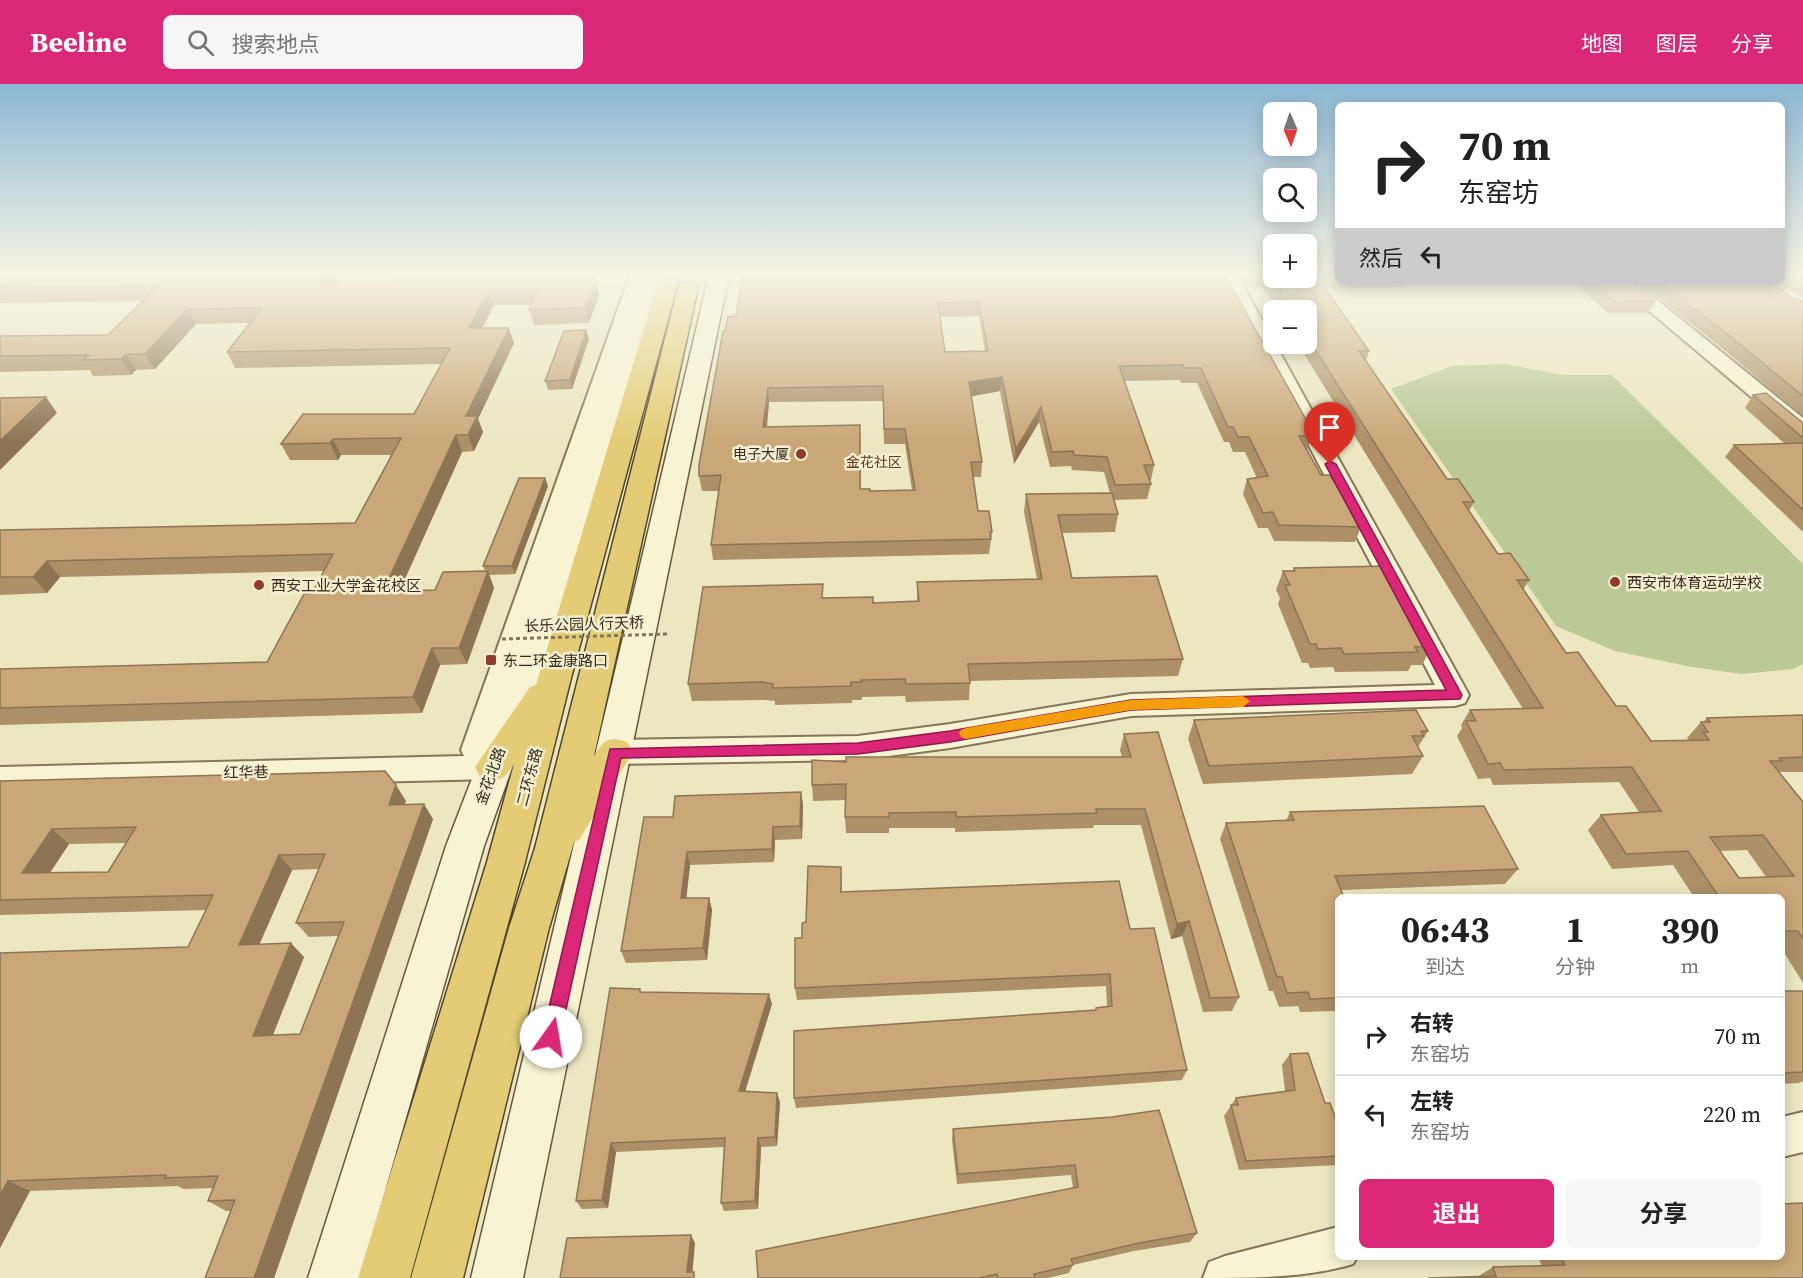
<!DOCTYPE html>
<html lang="zh">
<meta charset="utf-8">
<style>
body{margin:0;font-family:"Source Serif 4","Noto Sans SC",serif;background:#f6f6f6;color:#222;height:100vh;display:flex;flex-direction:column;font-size:22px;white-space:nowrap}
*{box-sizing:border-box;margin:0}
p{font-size:20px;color:#767676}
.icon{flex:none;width:33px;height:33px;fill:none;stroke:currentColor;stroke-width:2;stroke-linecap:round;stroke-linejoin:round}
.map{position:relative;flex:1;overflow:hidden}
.side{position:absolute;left:1335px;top:810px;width:450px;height:366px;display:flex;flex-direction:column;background:#fff;border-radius:9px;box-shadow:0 3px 15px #0003}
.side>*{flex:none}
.banner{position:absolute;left:1335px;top:18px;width:450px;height:183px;border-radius:9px;box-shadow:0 3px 15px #0003;background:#fff;color:#222;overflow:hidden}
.needle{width:39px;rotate:178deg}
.fabs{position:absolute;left:1263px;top:18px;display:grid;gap:12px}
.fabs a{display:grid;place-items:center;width:54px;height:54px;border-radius:9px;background:#fff;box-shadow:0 3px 15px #0003;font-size:30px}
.pin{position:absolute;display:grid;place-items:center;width:51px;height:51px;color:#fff;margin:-62px -26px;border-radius:50% 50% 50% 0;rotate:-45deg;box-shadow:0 0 6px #0007}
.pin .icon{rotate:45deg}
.me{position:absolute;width:66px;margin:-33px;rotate:13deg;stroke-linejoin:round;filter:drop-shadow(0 0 4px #0008)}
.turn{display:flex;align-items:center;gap:21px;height:126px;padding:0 24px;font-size:27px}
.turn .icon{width:78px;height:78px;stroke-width:2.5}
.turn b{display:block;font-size:42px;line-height:51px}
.then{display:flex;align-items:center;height:57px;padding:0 24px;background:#0003;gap:12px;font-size:22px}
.eta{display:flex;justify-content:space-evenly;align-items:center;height:102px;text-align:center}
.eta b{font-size:36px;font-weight:700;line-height:42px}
.action{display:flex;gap:12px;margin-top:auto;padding:12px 24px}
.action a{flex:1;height:69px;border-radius:9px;background:#db2777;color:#fff;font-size:24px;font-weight:700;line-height:69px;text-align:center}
.action a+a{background:#f6f6f6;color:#222}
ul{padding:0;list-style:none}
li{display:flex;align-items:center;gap:18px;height:78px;padding:0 24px;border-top:2px solid #e0e0e0}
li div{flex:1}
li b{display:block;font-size:22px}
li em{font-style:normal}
header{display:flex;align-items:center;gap:36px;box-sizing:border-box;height:84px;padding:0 30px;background:#db2777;color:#fff}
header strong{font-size:28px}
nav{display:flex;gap:33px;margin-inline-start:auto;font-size:21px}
.search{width:420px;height:54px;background:#f6f6f6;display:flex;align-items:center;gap:15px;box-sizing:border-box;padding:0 21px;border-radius:9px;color:#767676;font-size:22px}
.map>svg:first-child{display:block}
.green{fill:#bac995}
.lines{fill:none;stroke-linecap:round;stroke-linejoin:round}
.minor-casing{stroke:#847759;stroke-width:4}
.secondary-casing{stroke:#66583c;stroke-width:3}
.trunk-casing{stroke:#52452d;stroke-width:3}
.minor{fill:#f7f3d3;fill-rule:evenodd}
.secondary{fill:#f7f3d3;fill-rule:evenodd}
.trunk{fill:#e4cc76;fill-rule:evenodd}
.path-bridge{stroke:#847759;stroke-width:3;stroke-dasharray:4 3;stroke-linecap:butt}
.wall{fill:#ad9067;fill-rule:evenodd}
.shaded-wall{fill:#8d7554}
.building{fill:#c9a778;stroke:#8d7554;stroke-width:1.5;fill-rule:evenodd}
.route{fill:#db2777;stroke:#8e194d;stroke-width:1.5}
.slow{fill:#f59e0b}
.poi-dot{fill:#913c2b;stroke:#f4efd0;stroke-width:2}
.labels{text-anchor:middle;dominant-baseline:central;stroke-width:5;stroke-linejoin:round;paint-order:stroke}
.far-poi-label{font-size:14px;fill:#352c1d;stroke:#f4efd0;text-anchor:end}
.far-neighbourhood-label{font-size:14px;fill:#60371e;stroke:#f4efd0}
.poi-label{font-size:15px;fill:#352c1d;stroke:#f4efd0;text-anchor:start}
.street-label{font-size:15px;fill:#352c1d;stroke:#f4efd0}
</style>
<header>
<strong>Beeline</strong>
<div class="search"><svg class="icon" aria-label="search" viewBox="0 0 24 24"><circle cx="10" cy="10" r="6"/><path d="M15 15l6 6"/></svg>搜索地点</div>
<nav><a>地图</a><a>图层</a><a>分享</a></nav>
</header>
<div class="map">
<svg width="1803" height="1194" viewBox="0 0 1803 1194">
<rect width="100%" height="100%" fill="#ece6c1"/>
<!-- green -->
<path class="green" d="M1506,280L1562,291H1612L1803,480V580L1793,585L1742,590L1692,583L1615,567L1556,542L1391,305L1452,282Z"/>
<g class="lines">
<defs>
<path id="minor" d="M630,191H648L492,663L504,674L508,683L504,692L493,695L0,707V683L464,672L461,666Z
M1219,191H1237L1469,611L1465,619L1455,622L1131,632L950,664L858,676L615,680L604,676L600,668L604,660L615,656L858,652L950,640L1131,610L1435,601Z
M1615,198H1635L1803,334V352L1795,350Z
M1803,1028V1068L1782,1073V1033Z
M1338,1143V1173H1357L1353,1180C1306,1194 1254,1194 1203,1194L1209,1178L1225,1172Z"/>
<path id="secondary" d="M642,191H662L621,348L565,536L484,762L360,1194H308L446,762L533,536L595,348Z
M709,191H729L523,1194H471Z"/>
<path id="trunk" d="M660,191H680L571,594L525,778L410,1194H358L487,778L514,680C504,696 499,699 480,693L475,683L530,603L536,601Z
M688,198L695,200L698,204L594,672C604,656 608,652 627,658L633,668L579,756L574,758L549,844L463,1194H411L509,844L535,764L678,204L681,200Z"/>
</defs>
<!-- minor casing -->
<use href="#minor" class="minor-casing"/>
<!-- secondary casing -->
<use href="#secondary" class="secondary-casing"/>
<!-- trunk casing -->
<use href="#trunk" class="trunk-casing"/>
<!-- minor -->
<use href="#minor" class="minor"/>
<!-- secondary -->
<use href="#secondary" class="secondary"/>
<!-- trunk -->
<use href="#trunk" class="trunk"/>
<!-- path-bridge -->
<path class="path-bridge" d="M502,555L667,550"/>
</g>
<!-- wall -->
<path class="wall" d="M0,191H335L339,199L596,196L599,211L589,239L534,241L529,225L531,221H494L482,244L514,259L478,335L483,348L474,367L462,368L399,507L435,506L485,487L483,482L548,402L515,490L489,491L494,504L467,580L440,581L422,629L0,641V585L267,578L312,509L324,487L60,493L47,509L0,511V446L355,439L392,371H341L338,376H290L281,360L414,330L442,280L235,284L227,268L250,239L196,240L155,285L136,286L131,291L93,292L90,286L0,288V252L108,251L142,217L0,219Z
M742,191H1226V193L1309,341L1308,344L1312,352L1307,366L1321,391L1361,443L1355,458L1274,457L1268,444H1258L1243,410L1247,395L1257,394L1245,368H1233L1229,358H1224L1197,299H1181L1180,296L1124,297L1154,381L1151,396H1149L1151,400L1147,415L1114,416L1118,430L1115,448L1062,449L1072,494L1183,575L1178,592L970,597L969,616L906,618L905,612L862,613V616H852V619L775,621V617L765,616L692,617L688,600L824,514L873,519L917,518V498L1037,495L1024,428L1026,410L1110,409L1104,388L1072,386L1071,382L1050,383L1039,338L1014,380L1000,307L971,312L982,378L981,393H973L978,427L992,448L989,470L713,476L711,461L719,407H702L699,392L725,247L736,232ZM979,232L985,267L945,268L940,233ZM883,317L884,360H905L912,406L870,407L861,405L860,341L767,343L769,318Z
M1238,191H1338V198H1406L1404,203L1325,205L1369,267L1366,277L1447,395L1474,418L1469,427L1498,470L1529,496L1523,506L1566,569L1616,622L1651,657L1689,656L1687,654L1701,638H1703L1707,634L1803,631V688H1779L1803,718V899L1782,865V813H1694L1673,781L1612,785L1588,746L1601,731L1639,728L1619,698L1493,701L1490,694L1478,695L1457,652L1462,644L1461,641L1470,626L1523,625L1298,260H1306V226H1278L1263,203H1246ZM1747,766L1766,793L1739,794L1720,767Z
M1782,191H1803V214L1778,198H1782Z
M1574,198H1632L1655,217L1648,229H1608Z
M1639,198H1772L1792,214L1803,217V332L1723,265Z
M586,246L589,255L572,305L548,306L545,297Z
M1753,311L1803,339V448L1725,373L1734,361L1785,360L1745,324Z
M1294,484L1432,562L1422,581H1411L1408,587L1335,588L1333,583L1310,584L1308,579H1302L1278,520L1280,514L1276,506L1283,487H1292Z
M1194,636L1428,647L1418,663L1423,672L1412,690L1203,700L1188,655Z
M1124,650L1239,913L1232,927L1203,928L1182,852L1171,855L1141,741H1094L1093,744L955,748V744H889V749H846L845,733V716L813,717L812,701L1122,673L1120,666Z
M0,697L406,717L404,721L433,735L274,1194H205L231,1127H226L208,1117L214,1104L183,1105L178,1102L30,1107L0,1164V869L188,863L206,826L0,831ZM126,759L108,788H50L69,760ZM319,785L296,839L309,853L338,852L300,950L273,951L304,873L259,860L292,786Z
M801,708L803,721L802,755L775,756L774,778L690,781L686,814H709L712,826L707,876L626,879L621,867L673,733Z
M1290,728L1518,785L1505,800L1341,806L1338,813V924L1335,927L1300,928L1298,922L1279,923L1273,907H1269L1220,755L1226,739L1286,737Z
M841,783L842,808L1130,845L1187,986L1182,996L796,1024L794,1014L1095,927L1096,924L1107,923L1106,902L797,916L795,904L806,838Z
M1782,907H1803V997L1799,999L1782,1000Z
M641,908L772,920L745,1008L780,1018L777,1062L761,1063L758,1125L724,1127L721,1119L724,1063L616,1068L608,1124L582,1125L576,1117Z
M1290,970L1325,1019L1338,1042V1081L1239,1086L1224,1032L1236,1014L1285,1007L1282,981Z
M1112,1033L1197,1149L1190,1158L1134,1167L1073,1181L1069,1189L1048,1194H758L1073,1104L1071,1091L957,1100L952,1056L953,1045Z
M1538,1173H1782L1803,1194L1477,1193L1493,1183L1542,1182Z"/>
<!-- shaded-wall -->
<path class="shaded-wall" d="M327,191H335L339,199H320Z
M596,196L599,211L589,239L585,224Z
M489,206L494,221L474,260L469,244Z
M187,225L196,240L155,285L145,270Z
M509,244L514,259L478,335L483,348L474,367L468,351L466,332Z
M586,246L589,255L572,305L570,296Z
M126,270L136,286L131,291L121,275Z
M1002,293L1000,307L968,313L969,298Z
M768,304L769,318L765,358L763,343Z
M46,313L57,329L0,386V357Z
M1041,323L1039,338L1014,380L1016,365Z
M456,351L462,368L392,524L383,507Z
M333,355L341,371L338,376L330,359Z
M545,394L548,402L515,490L512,482Z
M47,477L60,493L47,509L33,493Z
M488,487L494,504L467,580L459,564Z
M432,564L440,581L422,629L413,613Z
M396,701L406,717L398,736L389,721Z
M801,708L803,721L802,755L800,742Z
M424,720L433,735L274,1194H254Z
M773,743L775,756L774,778L772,765Z
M52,745L69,760L40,804L22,789Z
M687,768L690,781L685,827L681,814Z
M279,771L292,786L253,875L239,861Z
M709,814L712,826L707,876L703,864Z
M1189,837L1182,852L1171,855L1177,840Z
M291,859L304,873L267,965L253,952Z
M769,910L772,920L742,1017L739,1007Z
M777,1009L780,1018L777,1062L775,1053Z
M758,1054L761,1063L758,1125L755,1117Z
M611,1059L616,1068L608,1124L602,1116Z
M8,1097L30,1107L0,1164V1111Z
M691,1151L695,1159L692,1194L687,1188Z"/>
<!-- building -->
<path class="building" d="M0,191H327L320,199L394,198L407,191H591L596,196L585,224L529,225L538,206H489L469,244H509L466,332H477L468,351H456L383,507L435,506L443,488L488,487L459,564H432L413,613L0,624V585L267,578L304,510L312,509L333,470L47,477L33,493H0V446L355,439L401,354L333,355L330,359L281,360L303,330H414L450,264L227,268L262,224L187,225L145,270H126L121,275L83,276L89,271L0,272V252L108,251L158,202L0,203Z
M742,191H1225L1309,341H1306L1312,352H1299L1321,391H1330L1361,443L1279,441L1273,428L1263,429L1247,395L1268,392L1249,353H1238L1233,343H1228L1201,284H1184L1183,281L1119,282L1154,381H1144L1151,400L1115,401L1107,373L1074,371L1073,367L1052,368L1041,323L1016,365L1002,293L969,298L982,378H971L978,427H989L992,448H990L991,455L711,461L721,391L699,392V381L723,247H725L728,233L736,232ZM979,218L988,267L945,268L938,219ZM883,302L884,345H905L915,406L870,407V405H860V341L763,343L768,304Z
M1268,191H1274V194H1306V191H1317H1316L1369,267H1359L1447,395H1458L1474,418H1463L1498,470L1510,469L1529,496H1517L1566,569L1578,568L1616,622H1626L1651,657L1709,656L1703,648H1708L1701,638H1710L1707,634L1803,631V673L1779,674L1782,677H1770L1803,718V855L1798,847H1782V813H1719L1688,767L1626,770L1601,731L1661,727L1632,683L1504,686L1500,679L1488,680L1466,637H1476L1470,626L1543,624L1306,251V226H1291ZM1763,751L1794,792L1739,794L1710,753Z
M1793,191H1803V198Z
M1592,198H1632L1655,217L1614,218Z
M1660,198H1772L1792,214L1803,217V312L1731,253Z
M586,246L570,296L545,297L564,247Z
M1766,309L1803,339V354L1753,311Z
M46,313L0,357V314Z
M1803,359V426L1734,361Z
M519,394H545L512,482H483Z
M1112,409L1118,430L1058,431L1072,494L1157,492L1183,575L968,580L970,599L906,600L905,595L861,596V598H851V602L773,604V600L762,598L688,600L703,503L823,500L822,514L873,513V519L919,517L917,498L1042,495L1026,410Z
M1386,482L1432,562L1415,563L1418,568L1344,570L1341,564L1318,565L1316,560H1310L1285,501H1290L1283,487H1295L1294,484Z
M1416,626L1428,647H1421L1424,652H1412L1423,672L1209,682L1194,636Z
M1158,648L1239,913L1210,914L1189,837L1177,840L1145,725H1096L1097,729L956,733V728L889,729V733H845L846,700L812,701V676L846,678V673H1131L1124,650Z
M385,687L396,701L389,721L424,720L254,1194H205L235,1116L208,1117L218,1092L165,1094L166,1091L8,1097L0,1111V869L188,863L213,811L0,816V697ZM136,743L108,788L22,789L52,745ZM325,770L296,839L344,838L300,950L253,952L291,859L239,861L279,771Z
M801,708L800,742L773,743L772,765L687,768L681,814H709L703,864L621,867L644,733H673L675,712Z
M1484,722L1518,785L1335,792L1344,813H1338V914L1310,915L1308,908L1287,909L1282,893H1277L1226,739L1294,736L1290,728Z
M808,782L841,783V808L1119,797L1130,845L1154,844L1187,986L794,1014V947L1096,926V924L1112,922L1110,890L795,904V854H802V839L806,838Z
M610,904L640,905V908L769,910L739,1007L777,1009L775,1053L758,1054L755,1117L721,1119L725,1054L611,1059L602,1116L576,1117Z
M1782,907H1803V988L1782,989Z
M1308,969L1325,1019H1330L1338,1042V1072L1246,1077L1231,1021H1238L1236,1014L1295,1006L1290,970Z
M1159,1026L1197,1149L1139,1159L1071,1175L1073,1181L1034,1190L1035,1194H998L997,1190L979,1194H758L756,1167L1078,1103L1075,1081L958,1090L953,1045L1112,1033Z
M1803,1119V1194H1428L1496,1192L1493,1183L1565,1181L1561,1173H1782V1120Z
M691,1151L687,1188H694V1194H560L567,1154Z"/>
<!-- sky -->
<linearGradient id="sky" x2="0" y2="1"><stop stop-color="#8cb8d6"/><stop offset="0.53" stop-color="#f6f4e3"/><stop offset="1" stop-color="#f6f4e3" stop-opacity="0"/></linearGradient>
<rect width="1803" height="358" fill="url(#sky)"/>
<!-- route -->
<path class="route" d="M1330,377L1336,380L1462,611L1460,615L1131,626L950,658L858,670L621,674L560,953L558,959L551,962L545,959L542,953L610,665L858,659L950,647L1131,616L1446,606L1325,380Z"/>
<!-- slow -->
<path class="slow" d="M1243,612L1250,617L1243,623L1131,626L966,655L961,653L959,649L961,646L966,644L1131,616Z"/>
<!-- markers -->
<g class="poi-dot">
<circle cx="801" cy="370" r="6"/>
<circle cx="1615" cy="498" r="6"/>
<circle cx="259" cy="501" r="6"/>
<rect x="485" y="570" width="12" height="12" rx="3"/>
</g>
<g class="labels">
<!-- far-poi labels -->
<g class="far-poi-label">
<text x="789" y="370">电子大厦</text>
</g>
<!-- far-neighbourhood labels -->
<g class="far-neighbourhood-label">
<text x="874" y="378">金花社区</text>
</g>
<!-- poi labels -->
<g class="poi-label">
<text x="1627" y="498">西安市体育运动学校</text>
<text x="271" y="501">西安工业大学金花校区</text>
<text x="503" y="576">东二环金康路口</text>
</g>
<!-- street labels -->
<g class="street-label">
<text transform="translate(584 540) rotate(-2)">长乐公园人行天桥</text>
<text transform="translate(246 688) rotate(-1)">红华巷</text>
<text transform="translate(490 692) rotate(-70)">金花北路</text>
<text transform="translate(529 693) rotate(-75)">二环东路</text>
</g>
</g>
</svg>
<div class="fabs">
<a><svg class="needle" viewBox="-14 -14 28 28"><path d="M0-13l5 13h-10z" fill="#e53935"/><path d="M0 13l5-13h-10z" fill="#767676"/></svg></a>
<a><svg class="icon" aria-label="search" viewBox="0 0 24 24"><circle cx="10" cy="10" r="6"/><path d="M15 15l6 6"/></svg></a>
<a>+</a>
<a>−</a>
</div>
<div class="pin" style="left:1330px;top:380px;background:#d93025"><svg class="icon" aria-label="arrive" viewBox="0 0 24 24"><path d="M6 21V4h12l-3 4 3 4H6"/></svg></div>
<svg class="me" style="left:551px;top:953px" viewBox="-20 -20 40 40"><circle r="19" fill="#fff"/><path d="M0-13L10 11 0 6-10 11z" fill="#db2777"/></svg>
<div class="banner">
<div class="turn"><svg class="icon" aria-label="right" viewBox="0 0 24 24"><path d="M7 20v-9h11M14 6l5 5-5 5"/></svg><div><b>70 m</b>东窑坊</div></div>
<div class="then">然后<svg class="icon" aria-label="left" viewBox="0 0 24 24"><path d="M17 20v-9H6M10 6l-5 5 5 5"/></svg></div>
</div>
<section class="side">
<div class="eta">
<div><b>06:43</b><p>到达</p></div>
<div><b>1</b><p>分钟</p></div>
<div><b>390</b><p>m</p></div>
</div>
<ul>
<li><svg class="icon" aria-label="right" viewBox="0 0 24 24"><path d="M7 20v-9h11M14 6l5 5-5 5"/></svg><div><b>右转</b><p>东窑坊</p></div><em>70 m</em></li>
<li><svg class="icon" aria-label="left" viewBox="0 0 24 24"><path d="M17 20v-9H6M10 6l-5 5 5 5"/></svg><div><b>左转</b><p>东窑坊</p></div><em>220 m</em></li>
</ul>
<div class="action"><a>退出</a><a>分享</a></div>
</section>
</div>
